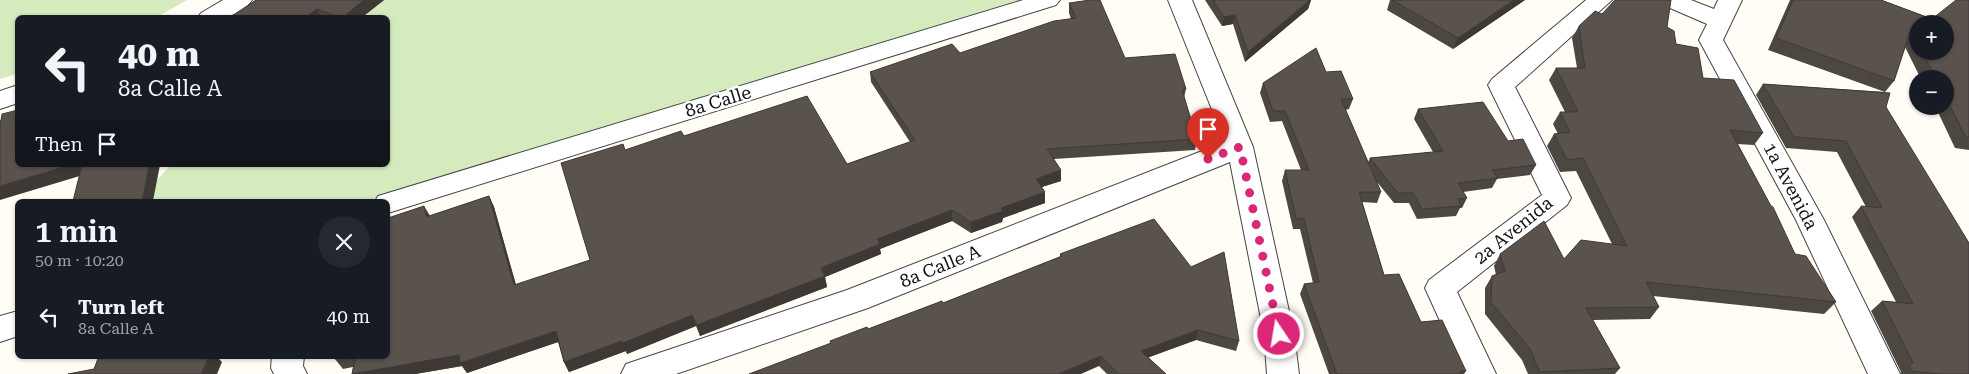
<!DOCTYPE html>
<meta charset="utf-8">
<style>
body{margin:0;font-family:"Roboto Serif",serif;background:#242831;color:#f1f3f6;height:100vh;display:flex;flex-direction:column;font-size:19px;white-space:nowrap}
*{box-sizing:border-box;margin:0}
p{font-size:16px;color:#9ea1a6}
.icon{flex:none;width:28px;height:28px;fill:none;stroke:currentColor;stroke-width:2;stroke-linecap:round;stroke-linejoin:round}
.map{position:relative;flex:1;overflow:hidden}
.sheet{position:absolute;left:15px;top:199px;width:375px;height:160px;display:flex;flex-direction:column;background:#171b24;border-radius:8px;box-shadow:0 1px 4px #0004}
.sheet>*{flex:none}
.hud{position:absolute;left:15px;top:15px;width:375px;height:152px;border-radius:8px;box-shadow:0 1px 4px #0004;background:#171b24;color:#f1f3f6;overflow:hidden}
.buttons{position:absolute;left:1909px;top:15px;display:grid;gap:10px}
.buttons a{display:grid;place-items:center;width:45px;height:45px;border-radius:50%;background:#171b24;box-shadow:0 1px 4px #0004;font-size:25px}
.pin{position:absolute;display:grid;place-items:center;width:42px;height:42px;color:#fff;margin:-51px -21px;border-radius:50% 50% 50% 0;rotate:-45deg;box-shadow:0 0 5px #0007}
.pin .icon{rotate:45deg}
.me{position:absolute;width:55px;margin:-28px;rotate:348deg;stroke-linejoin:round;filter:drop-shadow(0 0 4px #0008)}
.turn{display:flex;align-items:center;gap:18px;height:105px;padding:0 20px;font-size:22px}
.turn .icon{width:65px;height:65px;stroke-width:2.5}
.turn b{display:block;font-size:35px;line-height:42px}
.then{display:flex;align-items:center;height:48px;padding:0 20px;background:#0003;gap:10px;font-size:19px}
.round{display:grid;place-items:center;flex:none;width:52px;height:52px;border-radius:26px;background:#242831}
.headline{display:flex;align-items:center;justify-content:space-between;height:85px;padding:0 20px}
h1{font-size:30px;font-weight:600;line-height:38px}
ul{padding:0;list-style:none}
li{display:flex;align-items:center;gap:15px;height:65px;padding:0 20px}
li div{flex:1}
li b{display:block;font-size:19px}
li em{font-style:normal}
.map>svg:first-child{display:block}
.green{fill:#d5ebbd}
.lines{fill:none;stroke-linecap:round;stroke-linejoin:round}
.minor-casing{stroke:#444;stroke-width:2}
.minor{fill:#fff;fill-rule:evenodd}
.wall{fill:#4d4742;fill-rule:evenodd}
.shaded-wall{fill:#3f3936}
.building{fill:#5a524d;stroke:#3f3936}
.route{stroke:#db2777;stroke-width:9;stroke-dasharray:0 16.2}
.labels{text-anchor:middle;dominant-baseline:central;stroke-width:5;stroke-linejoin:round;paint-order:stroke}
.street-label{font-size:18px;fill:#111;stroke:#fff}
</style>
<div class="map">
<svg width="1969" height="374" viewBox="0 0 1969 374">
<rect width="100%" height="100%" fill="#fffdf5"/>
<!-- green -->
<path class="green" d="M0,0H187L157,17L18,18L17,74L0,79Z
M384,0H1019L366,201H153L157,180L171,165H388V18L361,17Z"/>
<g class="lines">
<defs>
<path id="minor" d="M223,0H252C239,19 217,18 197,18L201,13Z
M1023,0H1060L1056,5L388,213V201H375L378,196L388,193Z
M1168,0H1192L1253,147L1294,334L1299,374H1267L1264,334L1230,162L868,308L676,374H621L626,364L847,290L1225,142Z
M1586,0H1612L1515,87L1571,198L1567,205L1457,292L1496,374H1464L1425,288L1429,280L1542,195L1488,85L1492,79Z
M1659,0H1691L1714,9L1718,0H1742L1723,40L1824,220L1900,374H1868L1796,220L1699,40L1707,24L1663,5Z
M18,85V103L0,109V91Z
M18,311V336L0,342V316Z
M272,356H304L303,366L307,374H274L271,368Z"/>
</defs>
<!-- minor casing -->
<use href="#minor" class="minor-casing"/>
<!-- minor -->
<use href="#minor" class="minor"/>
</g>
<!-- wall -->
<path class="wall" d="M256,0H384L361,18H229Z
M1205,0H1311L1308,9L1245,62L1233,24L1222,26Z
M1390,0H1525L1453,49L1387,10Z
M1790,0H1881L1932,19L1969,0V150L1955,148L1935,106H1945V79H1921L1905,47L1894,81L1885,92L1886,107L1969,374H1900L1901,372L1871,311L1882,301L1896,302L1852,217L1861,206L1866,207L1837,152L1786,148L1756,95L1763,84L1885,92L1768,50ZM1918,24L1945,51H1918Z
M1069,3L1125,58L1186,89L1184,98L1197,139L1195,150L1054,159L1061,181L1042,187L1045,203L1003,218L1002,222L971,233L952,221L880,249L881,254L825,277L827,287L700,336L696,326L627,354L626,351L569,372L564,362L558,342L467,373L462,366L415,374H352L353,367L343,369L335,359V356H388L430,216L489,196L494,207L516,285L590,260L625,150L684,136L847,164L910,142L871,82L870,72L960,53L1071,19L1069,13Z
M1602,14L1667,27L1676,44L1703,78L1763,133L1754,145L1737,144L1795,254L1836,302L1824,314L1653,296L1659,307L1650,319L1593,320L1620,368L1615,374H1528L1522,360L1485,314V288L1492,276L1496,275L1494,266L1500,254L1564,259L1612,244L1576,171L1560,172L1547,146L1554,134H1558L1553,124L1560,112H1565L1549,80L1556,68H1577L1572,38L1579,26Z
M1326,72L1353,99L1349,109L1345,110L1368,162L1370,158L1433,152L1414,119L1418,109L1508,141L1536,165L1530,175L1497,179L1492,188L1463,192L1467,198L1462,208H1460L1456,216L1417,219L1409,203H1394L1377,182L1381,192L1377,203L1362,202L1384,275L1421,322L1466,371L1464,374H1329L1300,294L1304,284L1313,283L1300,229H1293L1282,181L1285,170H1301L1282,121L1270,122L1260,93L1263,83Z
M1060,254L1239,341L1236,351L1196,340L1148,357L1166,374H1107L1099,366L830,343V341L868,329L943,303L1060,257Z"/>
<!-- shaded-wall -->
<path class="shaded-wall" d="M364,0H384L361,18H342Z
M1310,0H1311L1308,9L1245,62L1248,52Z
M1514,0H1525L1453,49L1458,38Z
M317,9L321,18H305Z
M1235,15L1233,24L1222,26L1224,17Z
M70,165H86L93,172L0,200V186Z
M149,165H160L153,201H142Z
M1061,170V181L1035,189L1036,179Z
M1045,192V203L1003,218L1002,222L971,233V222L1001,208Z
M489,196L494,207L519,296L514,285Z
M424,206L430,216L426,217Z
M952,210V221L880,249L881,254L825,277L827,287L700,336L697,325L821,268L877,239Z
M692,315L696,326L627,354L626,351L569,372L564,362Z
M1198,330L1196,340L1139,361L1141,351Z
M556,331L561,341L467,373L462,366L415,374H352L459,355Z
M209,356H216L222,362L217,374H201Z
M1101,356L1099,366L1081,374H1058Z"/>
<!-- building -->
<path class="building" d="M256,0H364L342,18L317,9L305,18H229Z
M1090,0H1100L1125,58L1175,54L1186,89L1182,90L1197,139L1047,149L1061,170L1036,179L1045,192L1001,208L1003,211L971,222L952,210L877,239L880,244L821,268L825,276L697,325L692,315L623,343L622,341L564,362L556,331L460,363L459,355L352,374L356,356H388V218L424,206L426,217L489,196L514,285L590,260L561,163L623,144L625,150L681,131L684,136L807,96L847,164L915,140L870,72L952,44L960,53L1054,21L1076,18L1069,3Z
M1213,0H1310L1248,52L1235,15L1224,17Z
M1392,0H1514L1458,38Z
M1615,0H1671L1667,27L1674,31L1676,44L1698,48L1703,78L1734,80L1763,133L1730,130L1771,206L1773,207L1795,254L1806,256L1836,302L1646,282L1659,307L1586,308L1620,368L1540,372L1530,349L1491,302L1492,276L1505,271L1500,254L1544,221L1564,259L1581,240L1627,246L1583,158L1567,160L1554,134L1570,132L1560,112H1578L1556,68H1585L1579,26L1595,11L1602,14Z
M1793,0H1881L1932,19L1956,0H1969V137H1966L1945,96V79H1936L1922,51H1945V24H1918V41L1911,29L1894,81L1776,38Z
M1316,48L1326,72L1341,71L1353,99H1341L1381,192H1359L1384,275L1399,274L1421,322L1442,320L1466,371H1460L1461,374H1337L1304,284L1319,282L1304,219L1296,218L1285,170H1309L1285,111H1273L1263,83Z
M1763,84L1890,93L1886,107L1969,243V374H1939L1912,371L1909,366L1913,363L1882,301L1913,304L1861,206L1882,208L1846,141L1794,137Z
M1483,102L1508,141L1523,139L1536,165L1492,170L1498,178L1458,183L1467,198L1458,199L1461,206L1422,209L1413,193H1398L1370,158L1443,151L1418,109Z
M18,110V165H70L0,186V121L1,120L2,114Z
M82,165H149L142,201H73Z
M1154,219L1191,267L1224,252L1239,341L1198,330L1141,351L1166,374H1119L1101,356L1058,374H749L831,343L830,341L867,327L868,329L942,301L943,303L1062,256L1060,254Z
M99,356H209L201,374H68L94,369Z
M335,356H351L335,359Z"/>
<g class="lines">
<!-- route -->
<path class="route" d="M1208,159L1240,147L1279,334"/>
</g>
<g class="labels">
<!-- street labels -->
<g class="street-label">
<text transform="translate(718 101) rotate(-17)">8a Calle</text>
<text transform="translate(1791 186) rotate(62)">1a Avenida</text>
<text transform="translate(1513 230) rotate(-39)">2a Avenida</text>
<text transform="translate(940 266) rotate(-22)">8a Calle A</text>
</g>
</g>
</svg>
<div class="buttons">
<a>+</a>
<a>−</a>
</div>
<div class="pin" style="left:1208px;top:159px;background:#d93025"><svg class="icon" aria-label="arrive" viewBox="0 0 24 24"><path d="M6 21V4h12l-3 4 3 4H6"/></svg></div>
<svg class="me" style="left:1279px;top:334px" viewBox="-20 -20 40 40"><circle r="17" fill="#db2777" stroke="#fff" stroke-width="3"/><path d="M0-11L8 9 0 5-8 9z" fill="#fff"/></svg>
<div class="hud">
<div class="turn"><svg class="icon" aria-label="left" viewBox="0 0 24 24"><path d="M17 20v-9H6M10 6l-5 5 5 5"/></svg><div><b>40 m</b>8a Calle A</div></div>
<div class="then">Then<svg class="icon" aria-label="arrive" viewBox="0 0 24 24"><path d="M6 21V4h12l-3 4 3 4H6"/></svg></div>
</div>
<section class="sheet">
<div class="headline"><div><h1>1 min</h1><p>50 m · 10:20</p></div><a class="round"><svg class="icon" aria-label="close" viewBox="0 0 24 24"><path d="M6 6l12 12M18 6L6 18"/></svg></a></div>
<ul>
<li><svg class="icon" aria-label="left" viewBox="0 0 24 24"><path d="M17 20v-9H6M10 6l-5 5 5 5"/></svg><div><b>Turn left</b><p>8a Calle A</p></div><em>40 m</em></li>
</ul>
</section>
</div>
